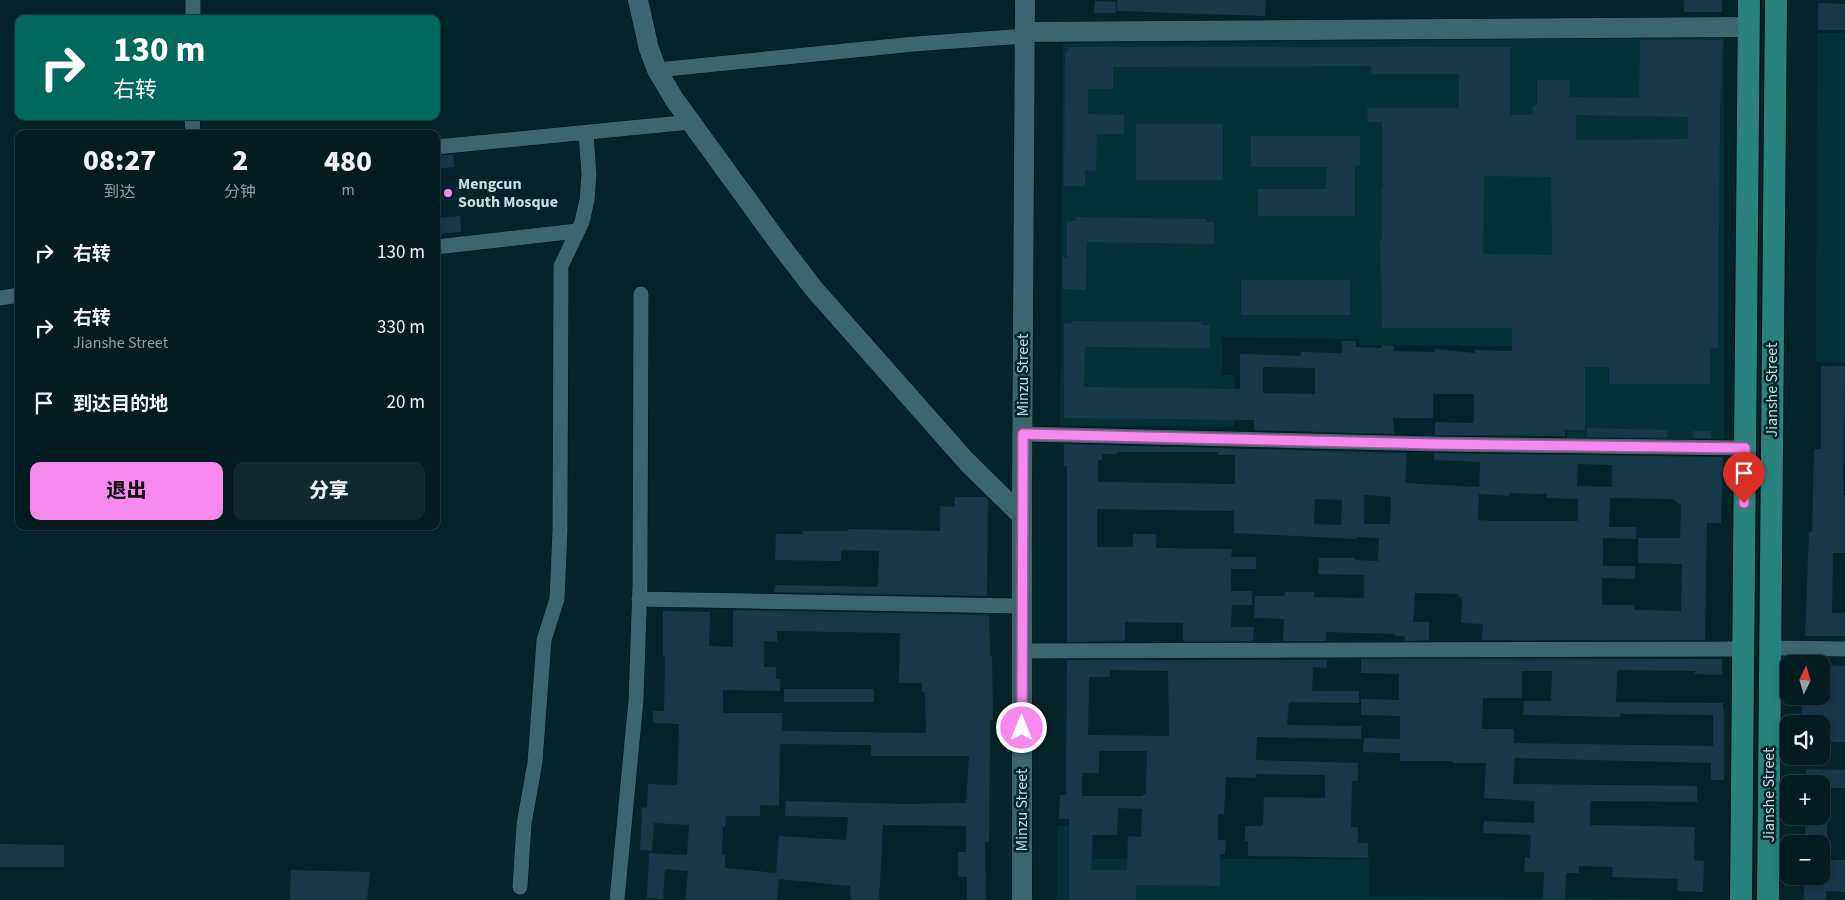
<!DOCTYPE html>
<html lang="zh">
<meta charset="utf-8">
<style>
body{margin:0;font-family:"Source Sans 3","Noto Sans SC",sans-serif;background:#10292d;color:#f1f3f6;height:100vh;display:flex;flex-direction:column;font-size:19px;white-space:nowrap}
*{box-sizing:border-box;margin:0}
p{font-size:16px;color:#96a1a5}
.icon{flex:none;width:28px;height:28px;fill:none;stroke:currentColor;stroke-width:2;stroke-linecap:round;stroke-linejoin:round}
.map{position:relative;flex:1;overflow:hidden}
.details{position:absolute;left:15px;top:130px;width:425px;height:400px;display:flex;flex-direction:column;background:#021c20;border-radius:10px;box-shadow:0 2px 8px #0003,0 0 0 1px #233a3e}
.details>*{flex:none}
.hud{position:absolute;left:15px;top:15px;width:425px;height:105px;border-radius:10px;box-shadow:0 2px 8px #0003,0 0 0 1px #233a3e;background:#00695c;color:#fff;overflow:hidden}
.needle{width:32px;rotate:5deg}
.controls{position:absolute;left:1780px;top:655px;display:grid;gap:10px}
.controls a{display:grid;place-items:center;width:50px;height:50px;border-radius:10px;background:#021c20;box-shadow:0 2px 8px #0003,0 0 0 1px #233a3e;font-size:25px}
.pin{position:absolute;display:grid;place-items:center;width:42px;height:42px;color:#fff;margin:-51px -21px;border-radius:50% 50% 50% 0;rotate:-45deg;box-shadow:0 0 5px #0007}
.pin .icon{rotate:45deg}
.me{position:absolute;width:55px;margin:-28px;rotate:0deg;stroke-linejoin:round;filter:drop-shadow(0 0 4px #0008)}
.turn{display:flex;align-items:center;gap:18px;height:105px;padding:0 15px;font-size:22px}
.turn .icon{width:65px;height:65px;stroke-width:2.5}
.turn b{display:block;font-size:35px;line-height:42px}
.eta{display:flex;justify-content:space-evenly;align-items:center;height:85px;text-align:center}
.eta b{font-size:30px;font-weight:800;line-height:35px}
.button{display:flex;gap:10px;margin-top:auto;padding:10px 15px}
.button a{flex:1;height:58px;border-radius:10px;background:#f689ee;color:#111;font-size:20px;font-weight:800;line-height:58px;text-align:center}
.button a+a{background:#10292d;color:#f1f3f6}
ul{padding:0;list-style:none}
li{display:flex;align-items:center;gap:15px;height:75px;padding:0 15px}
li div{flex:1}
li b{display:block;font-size:19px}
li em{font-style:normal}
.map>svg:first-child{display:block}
.built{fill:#043136}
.building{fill:#173849;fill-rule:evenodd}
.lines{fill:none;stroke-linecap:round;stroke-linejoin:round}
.street-casing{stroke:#000d10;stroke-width:16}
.secondary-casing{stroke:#000d10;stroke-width:21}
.primary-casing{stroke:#000d10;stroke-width:24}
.street{stroke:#3c666d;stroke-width:15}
.secondary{stroke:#3c666d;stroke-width:20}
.primary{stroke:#29827e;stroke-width:22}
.route-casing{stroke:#a0599b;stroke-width:12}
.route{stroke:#f689ee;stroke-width:9}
.poi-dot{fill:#f689ee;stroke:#03252a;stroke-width:2}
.labels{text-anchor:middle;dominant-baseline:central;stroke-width:5;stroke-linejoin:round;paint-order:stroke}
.poi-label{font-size:16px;font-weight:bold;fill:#c7dde1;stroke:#03252a;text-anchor:start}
.street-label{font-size:16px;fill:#c7dde1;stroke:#03252a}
</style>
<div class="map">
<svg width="1845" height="900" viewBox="0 0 1845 900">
<rect width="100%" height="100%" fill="#03252a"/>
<!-- built -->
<path class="built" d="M1817,33H1845V363L1816,362Z
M1724,37V441H1567L1569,347L1359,345V339L1222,337V375H1235L1234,427L1060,425L1063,44Z
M1057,826H1093V859H1369V896L1706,900H1057Z"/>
<!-- building -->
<path class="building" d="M1117,0H1266L1265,16L1117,11Z
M1684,0H1722V12H1684Z
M1095,1L1116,2V13H1094Z
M1818,3L1845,4V30H1818Z
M1640,40H1723L1720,114L1718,348H1710V384H1609V367H1585V430H1565V436L1435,435V422L1474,423V394H1433V418H1393L1394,434L1254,430V420L1064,418V323L1072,324V321L1201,322V325H1210V348L1085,347L1084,387L1240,389V354L1301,356V352L1342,353V341H1356V347L1382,348V345L1394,346V351L1435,352V349L1475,353V350L1512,351V328H1382L1380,241H1382L1381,189H1383L1382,122H1368L1367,108H1459V74H1371V66L1113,67V89H1088V114L1124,115V134H1097L1096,171L1085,170V186H1064L1065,53L1072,47H1510V115H1532L1533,106H1537V80H1570V97L1639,98ZM1576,115L1688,117V139L1576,140ZM1484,176L1551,177L1552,255L1483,254ZM1263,367L1315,368V394L1263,393Z
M1136,124H1223V180H1136Z
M1251,136H1360V166H1355V216H1258V189H1326V167H1251Z
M453,155L454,167L436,169V156Z
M460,216L461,232L436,234V218Z
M1076,217L1206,219V222H1214V244L1087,242L1086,290L1063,289V258H1067V221H1076Z
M1241,280H1350V315H1241Z
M1821,366H1845L1843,495H1845V553H1833L1832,613H1845V636H1805L1809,532H1812L1814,449H1821Z
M1587,428L1667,430V438L1587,437Z
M1693,431H1711V438H1693Z
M1064,444L1407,453L1405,483L1479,487L1478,520L1494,521H1578V499L1546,498L1547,494L1510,493V496L1479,494L1480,462L1434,460V453L1723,457L1721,523H1707L1705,640H1482L1483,624L1461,623L1462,597H1459V594L1415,593L1413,622H1429V640L1405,641V636H1395V634L1326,632V641H1283L1284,619L1254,618L1255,596H1285V592H1314V597L1364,598V575L1318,574L1319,558H1355V560L1378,561L1379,538L1357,537V539L1234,533V511L1097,509V547H1133V534H1156V548L1232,549L1231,557H1256V569H1231V591H1252V605H1232L1231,627H1254L1253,641H1183V623L1125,622V641L1067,642V466H1064ZM1117,452H1218V455H1235V484L1098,482V460H1102V454H1117ZM1578,464L1612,465V487L1577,486ZM1364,495L1391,497L1390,524H1364ZM1610,498L1673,499L1681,505L1680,538H1638V563L1682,564L1681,611L1634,610V605H1602V578L1635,579V566H1603V538L1636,539V527H1609ZM1315,499L1342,500L1341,525L1314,524Z
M955,497H986L988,499L987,596L774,592L775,585L878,587L879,551L841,550V561L775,560L776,534H803V531H848V529L940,531V506L954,507Z
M733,610L989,615L990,656H992L993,720H990L989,842H985L986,900H967V877L958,876V852H966V826L883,825L879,900H851L850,886L779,879L777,900H685L688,871L665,869L663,899L647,898L649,853L687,855L689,825L654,823L652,851L640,850L642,807L647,808L648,784L677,785L679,724L653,723V711H664L665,657H663V611L710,612L709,646L733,647ZM777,631L900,633L899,683H922V692H925L926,733L782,731V713H723V690L780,691V679H776V667H764V641L777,642ZM780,744L871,745V756H969L966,803L903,804L786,801L785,816L848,817L846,840L779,836L776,873L725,868V855H722L723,827H725L726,816H760V805L779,806Z
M1361,659H1722V675L1695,674V671L1619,670L1617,672L1616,702L1723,703V710H1724V780H1711V763L1515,758L1513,784L1697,786V802L1590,801V825L1695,827L1694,860L1704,861L1703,892L1677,891L1678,879L1612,877L1613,867L1579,866V873H1566L1565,900H1543L1544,872H1524L1525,857L1530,858L1531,835L1483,833L1484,821L1534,823V801L1484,798L1486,763H1453V761H1400V753L1363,752L1364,738L1400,739V716L1361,715V699L1399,700V674L1361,673ZM1522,671H1552L1551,701H1524L1523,715L1620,717V714L1713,715V746L1514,743V729H1482L1483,698H1522Z
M1067,660H1327V668L1313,667L1312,691H1359V703L1289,702L1287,725L1361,726V739L1257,737L1256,760L1358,763V781H1352L1351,827H1358V843H1368V858L1248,856V841H1245V826H1263L1264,797L1325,798V775L1256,774V778L1226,777L1224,814H1218V840H1226L1225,854H1220V886L1136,885V900H1069V819H1059L1060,795H1066ZM1110,670L1168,671L1169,736L1088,735L1089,677H1110ZM1099,751H1147L1146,794H1143V796H1082V773H1099ZM1118,808L1142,809L1141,837L1128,836L1127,870H1091L1092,835H1117Z
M1821,665L1845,666V742H1821V724H1801L1802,696H1821Z
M784,689H874V702H784Z
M1806,769L1845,770V788H1821V784H1806Z
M1805,816H1827V844H1805Z
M0,844L64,845V867H0Z
M1821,860H1845V892L1826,891V900H1804V876H1821Z
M291,870L370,872L367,900H290Z"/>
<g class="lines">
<defs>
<path id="street" d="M193,0V19
M657,70L914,44L1025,36
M192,116L193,134
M436,147L691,122
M436,247L577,231
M0,298L19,295
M1023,434L1435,444L1745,448
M639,599L1022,606
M1770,648L1845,649
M1022,651L1743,649
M520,887L524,824L535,762L544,640L557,599L560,530L561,266L582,222L587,200L589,174L586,133
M617,900L636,700L640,584L641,294"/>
<path id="secondary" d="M638,0L649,49L657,70L674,99L778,242L814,289L967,462L1022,516
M1025,32L1748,27
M1022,900V493L1025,0"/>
<path id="primary" d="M1741,900L1749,0
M1768,900L1776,0"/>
</defs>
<!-- street casing -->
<use href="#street" class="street-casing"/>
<!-- secondary casing -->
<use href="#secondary" class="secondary-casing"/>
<!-- primary casing -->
<use href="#primary" class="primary-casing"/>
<!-- street -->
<use href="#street" class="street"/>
<!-- secondary -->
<use href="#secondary" class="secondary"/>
<!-- primary -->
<use href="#primary" class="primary"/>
</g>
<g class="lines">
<defs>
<path id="route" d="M1022,728L1023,434L1435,444L1745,448L1744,503"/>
</defs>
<!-- route casing -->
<use href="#route" class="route-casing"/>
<!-- route -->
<use href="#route" class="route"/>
</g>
<!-- markers -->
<circle class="poi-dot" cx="448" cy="193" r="5"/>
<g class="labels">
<!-- poi labels -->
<g class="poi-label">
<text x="458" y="184">Mengcun<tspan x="458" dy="18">South Mosque</tspan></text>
</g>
<!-- street labels -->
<g class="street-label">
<text transform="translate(1023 375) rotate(-90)">Minzu Street</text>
<text transform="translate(1772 390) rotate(-90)">Jianshe Street</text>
<text transform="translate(1769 795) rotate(-90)">Jianshe Street</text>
<text transform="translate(1022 810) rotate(-90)">Minzu Street</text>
</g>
</g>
</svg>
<div class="controls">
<a><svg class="needle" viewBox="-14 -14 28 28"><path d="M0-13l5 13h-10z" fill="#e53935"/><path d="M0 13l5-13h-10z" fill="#96a1a5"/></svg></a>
<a><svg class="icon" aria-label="sound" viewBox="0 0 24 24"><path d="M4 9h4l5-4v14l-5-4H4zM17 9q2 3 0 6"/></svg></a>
<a>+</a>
<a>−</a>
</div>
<div class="pin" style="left:1744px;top:503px;background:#d93025"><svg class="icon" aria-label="arrive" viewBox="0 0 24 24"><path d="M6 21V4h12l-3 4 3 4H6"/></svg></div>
<svg class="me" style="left:1022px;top:728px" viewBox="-20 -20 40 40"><circle r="17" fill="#f689ee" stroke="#fff" stroke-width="3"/><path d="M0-11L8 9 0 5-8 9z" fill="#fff"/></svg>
<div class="hud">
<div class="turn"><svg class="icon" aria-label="right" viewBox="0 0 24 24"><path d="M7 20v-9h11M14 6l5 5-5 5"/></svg><div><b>130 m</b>右转</div></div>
</div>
<section class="details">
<div class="eta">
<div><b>08:27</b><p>到达</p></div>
<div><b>2</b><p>分钟</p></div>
<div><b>480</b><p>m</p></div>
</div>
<ul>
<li><svg class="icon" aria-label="right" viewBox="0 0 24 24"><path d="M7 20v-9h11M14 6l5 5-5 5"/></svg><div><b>右转</b></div><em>130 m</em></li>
<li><svg class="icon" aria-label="right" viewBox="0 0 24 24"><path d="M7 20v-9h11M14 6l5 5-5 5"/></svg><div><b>右转</b><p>Jianshe Street</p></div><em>330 m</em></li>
<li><svg class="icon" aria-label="arrive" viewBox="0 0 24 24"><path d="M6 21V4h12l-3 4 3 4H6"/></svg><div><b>到达目的地</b></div><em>20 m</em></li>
</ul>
<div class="button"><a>退出</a><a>分享</a></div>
</section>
</div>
